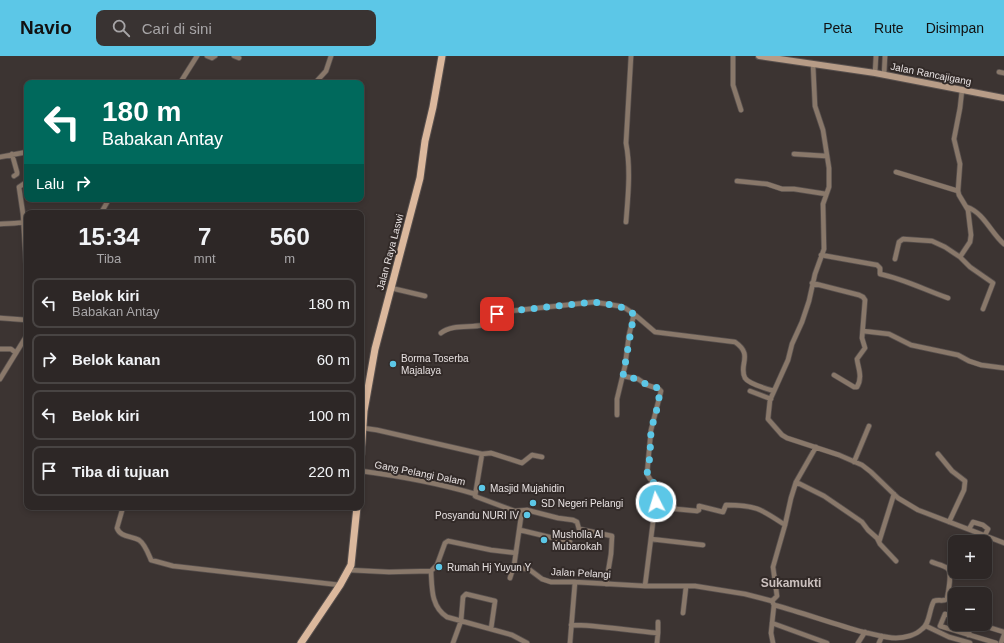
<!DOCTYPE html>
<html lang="id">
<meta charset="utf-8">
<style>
body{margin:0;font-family:Helvetica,sans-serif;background:#393332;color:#f1f3f6;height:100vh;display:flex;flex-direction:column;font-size:15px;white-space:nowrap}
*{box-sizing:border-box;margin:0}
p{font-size:13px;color:#a7a5a7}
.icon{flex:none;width:22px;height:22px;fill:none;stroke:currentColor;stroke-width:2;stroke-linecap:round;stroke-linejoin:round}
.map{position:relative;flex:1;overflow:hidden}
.sheet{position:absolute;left:24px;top:154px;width:340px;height:300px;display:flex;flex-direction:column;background:#2d2726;border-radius:8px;box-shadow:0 2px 6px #0003,0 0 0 1px #484443}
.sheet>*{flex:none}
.top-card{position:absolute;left:24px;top:24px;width:340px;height:122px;border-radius:8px;box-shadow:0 2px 6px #0003,0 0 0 1px #484443;background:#00695c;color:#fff;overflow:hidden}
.fabs{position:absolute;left:948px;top:479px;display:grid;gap:8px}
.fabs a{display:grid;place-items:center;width:44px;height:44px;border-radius:8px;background:#2d2726;box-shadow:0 2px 6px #0003,0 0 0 1px #484443;font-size:20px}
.pin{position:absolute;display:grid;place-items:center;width:34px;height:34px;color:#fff;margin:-17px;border-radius:8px;box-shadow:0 2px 6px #0006}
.me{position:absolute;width:44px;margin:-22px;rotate:355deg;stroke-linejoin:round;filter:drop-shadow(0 0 3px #0008)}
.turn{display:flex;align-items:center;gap:14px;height:84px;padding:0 12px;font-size:18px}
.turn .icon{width:52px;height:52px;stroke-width:2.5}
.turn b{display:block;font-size:28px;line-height:34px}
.then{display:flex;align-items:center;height:38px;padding:0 12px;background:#0003;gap:8px;font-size:15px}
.eta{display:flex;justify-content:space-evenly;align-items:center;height:68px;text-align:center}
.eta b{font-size:24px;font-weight:700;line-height:28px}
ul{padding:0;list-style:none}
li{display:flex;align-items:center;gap:12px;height:50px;margin:0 8px 6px;padding:0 4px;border:2px solid #484443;border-radius:8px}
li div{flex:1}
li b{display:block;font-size:15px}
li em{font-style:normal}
header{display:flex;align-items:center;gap:24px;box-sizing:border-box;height:56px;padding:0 20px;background:#5cc7e7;color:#111}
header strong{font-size:19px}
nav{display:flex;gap:22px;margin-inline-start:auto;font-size:14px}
.search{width:280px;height:36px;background:#393332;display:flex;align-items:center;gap:10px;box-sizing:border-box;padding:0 14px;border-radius:8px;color:#a7a5a7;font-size:15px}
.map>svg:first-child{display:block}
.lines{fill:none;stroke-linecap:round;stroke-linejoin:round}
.minor-casing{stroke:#58504e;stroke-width:6}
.secondary-casing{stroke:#58504e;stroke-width:8}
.primary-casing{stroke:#58504e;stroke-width:9}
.minor{stroke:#89786a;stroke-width:4.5}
.secondary{stroke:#b79c87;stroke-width:6}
.primary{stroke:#dbb89d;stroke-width:7}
.route{stroke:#5cc7e7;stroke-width:7;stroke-dasharray:0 12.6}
.poi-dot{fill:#5cc7e7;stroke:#322a28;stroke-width:1.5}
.labels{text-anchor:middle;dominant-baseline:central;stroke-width:4;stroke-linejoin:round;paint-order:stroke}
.street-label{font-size:10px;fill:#e8e2e2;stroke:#322a28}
.poi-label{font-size:10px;fill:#e8e2e2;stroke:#322a28;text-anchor:start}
.quarter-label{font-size:12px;font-weight:bold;fill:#cbc0be;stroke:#322a28}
</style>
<header>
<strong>Navio</strong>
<div class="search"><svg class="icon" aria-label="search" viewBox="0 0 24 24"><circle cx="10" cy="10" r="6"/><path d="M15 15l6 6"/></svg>Cari di sini</div>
<nav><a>Peta</a><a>Rute</a><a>Disimpan</a></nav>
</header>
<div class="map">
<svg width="1004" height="587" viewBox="0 0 1004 587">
<rect width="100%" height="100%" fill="#3c3432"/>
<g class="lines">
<defs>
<path id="minor" d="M207,0L212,2L215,0
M234,0L239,2
M733,0V29L741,54
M813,8L815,50L823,74L829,112V131L823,148L824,193L815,218L809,245L802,266L792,288L788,304L770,344L768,363L782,379L787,382L839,399L862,409L871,416L898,442L918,454L1004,487
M999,16L1004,17
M875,17L876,0
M884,19L885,0
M180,27L197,0
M315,27L326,15L331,0
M12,98L17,116V118L14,120
M794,98L826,100
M0,101L27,96
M896,116L958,135
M737,125L767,128L782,133H794L826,138
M25,127L19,131L23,158L27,225
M967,151C984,157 991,177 1004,188
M101,157L109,143
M626,166C628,140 631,113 626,87L631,0
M0,168C7,167 18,168 23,166
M821,199L877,209L880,212V218C904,223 925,234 948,242
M960,201L970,211L993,227L983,253
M895,203L899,186L903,183L932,185L945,191L960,201L970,186L971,179L968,154L959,139L958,135L960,108L954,83L960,52L962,34
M812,227L859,239L863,241L865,244L862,282L865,292L857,303C858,312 863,321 857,331H854L834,319
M391,232L425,240
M0,262L27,264
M863,275L889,278L911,289L958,299L969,305L981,309L1004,312
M441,277C452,268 470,272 483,269C489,267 494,259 501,256L594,246L619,250L625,252L634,258L655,276L735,286C754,299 738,309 745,322C748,327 767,333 774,335
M0,293H11L16,297
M623,320L638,323L647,329L659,333L661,335L651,374L647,418L650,423L657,430V434L645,530
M0,323L27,279
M750,335L771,343
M617,359V343L625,310L629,279L634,258
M363,372L377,374L482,398L475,440L477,441L520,457L521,461L514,510L530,514L542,523L551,526H575L645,530H695L745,538L772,545
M482,398L491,397L522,407L532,399L542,401
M938,398L952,415L965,425L964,434L949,466
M854,406L869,370
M361,415C399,420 438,427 475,438
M796,426L824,440L862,466L868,474L877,482L880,488L896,505
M123,451L117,472C120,481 131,480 139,484C145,488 148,497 151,504L173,510L340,529
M655,451L697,455L699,454V450L723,456L726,449C756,449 761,453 785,469
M515,455L527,454L558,462L573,464L577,466L579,473L612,480L611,498L606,528
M969,473L973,466L983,469L988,473L985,479
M520,474L570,486
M651,483L703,489
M879,486L894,438
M349,514L389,516L431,515C432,532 431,551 447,561L512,579L527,587
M431,515L437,509L445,487L448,485L491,494L516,497
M510,522L514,509
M774,549C804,557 833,568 863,576C874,578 885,582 896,582C905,582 916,579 922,573C930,568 929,553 934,545C938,543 943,546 947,543C948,536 953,516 947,512C943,509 936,508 932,506
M683,557L686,531
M955,561L945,558L940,570L996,587
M772,567L827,587
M978,568L1004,576
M571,569C600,569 629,575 658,577L657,587
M926,570L949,581L970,587
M658,577V566
M968,579L972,568
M453,587L461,565L463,541L466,538L495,545L491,573
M570,587L575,526
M773,587L771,577L774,549L772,545L777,540L773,511L785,469L791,442L796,426L816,391
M858,587L865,576
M879,587L882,580
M1001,587L1004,579"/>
<path id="secondary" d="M759,0L875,17L1004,42"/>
<path id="primary" d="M361,398L364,355L375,293L420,122L425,85L433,51L442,0
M301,587L340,529L351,509L357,451"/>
</defs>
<!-- minor casing -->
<use href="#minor" class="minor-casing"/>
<!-- secondary casing -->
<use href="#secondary" class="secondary-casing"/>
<!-- primary casing -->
<use href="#primary" class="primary-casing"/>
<!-- minor -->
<use href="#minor" class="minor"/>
<!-- secondary -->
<use href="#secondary" class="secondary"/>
<!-- primary -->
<use href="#primary" class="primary"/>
</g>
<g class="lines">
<!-- route -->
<path class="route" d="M497,258L501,256L594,246L619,250L634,258L623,320L638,323L649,330L659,332L660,334L658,349L651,374L650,400L647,418L650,423L657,430L656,446"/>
</g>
<!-- markers -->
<g class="poi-dot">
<circle cx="393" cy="308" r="4"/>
<circle cx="482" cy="432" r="4"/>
<circle cx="533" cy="447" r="4"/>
<circle cx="527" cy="459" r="4"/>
<circle cx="544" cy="484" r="4"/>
<circle cx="439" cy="511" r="4"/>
</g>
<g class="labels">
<!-- street labels -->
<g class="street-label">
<text transform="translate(931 18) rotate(11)">Jalan Rancajigang</text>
<text transform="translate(390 196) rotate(-75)">Jalan Raya Laswi</text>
<text transform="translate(420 417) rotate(11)">Gang Pelangi Dalam</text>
<text transform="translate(581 517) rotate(3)">Jalan Pelangi</text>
</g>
<!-- poi labels -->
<g class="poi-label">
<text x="401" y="302">Borma Toserba<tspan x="401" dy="12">Majalaya</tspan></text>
<text x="490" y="432">Masjid Mujahidin</text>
<text x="541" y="447">SD Negeri Pelangi</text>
<text x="519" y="459" text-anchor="end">Posyandu NURI IV</text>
<text x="552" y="478">Musholla Al<tspan x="552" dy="12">Mubarokah</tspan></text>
<text x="447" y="511">Rumah Hj Yuyun Y</text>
</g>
<!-- quarter labels -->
<g class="quarter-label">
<text x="791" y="527">Sukamukti</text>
</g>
</g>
</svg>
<div class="fabs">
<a>+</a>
<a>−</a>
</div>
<div class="pin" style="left:497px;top:258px;background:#d93025"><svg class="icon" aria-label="arrive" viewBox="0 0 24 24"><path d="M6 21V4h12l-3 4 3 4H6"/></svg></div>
<svg class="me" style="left:656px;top:446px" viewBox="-20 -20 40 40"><circle r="17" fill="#5cc7e7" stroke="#fff" stroke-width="3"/><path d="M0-11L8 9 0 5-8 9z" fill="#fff"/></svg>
<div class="top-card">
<div class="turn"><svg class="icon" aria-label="left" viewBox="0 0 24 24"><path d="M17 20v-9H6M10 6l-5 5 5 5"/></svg><div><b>180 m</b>Babakan Antay</div></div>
<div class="then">Lalu<svg class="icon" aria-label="right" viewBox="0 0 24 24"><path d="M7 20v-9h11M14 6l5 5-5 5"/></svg></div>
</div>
<section class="sheet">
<div class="eta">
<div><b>15:34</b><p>Tiba</p></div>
<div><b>7</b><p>mnt</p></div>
<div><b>560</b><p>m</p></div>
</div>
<ul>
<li><svg class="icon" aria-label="left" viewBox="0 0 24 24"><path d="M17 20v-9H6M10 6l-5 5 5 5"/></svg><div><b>Belok kiri</b><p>Babakan Antay</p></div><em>180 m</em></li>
<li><svg class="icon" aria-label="right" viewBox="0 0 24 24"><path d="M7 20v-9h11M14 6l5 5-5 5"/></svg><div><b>Belok kanan</b></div><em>60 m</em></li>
<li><svg class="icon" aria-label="left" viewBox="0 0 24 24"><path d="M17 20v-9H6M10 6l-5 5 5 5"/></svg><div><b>Belok kiri</b></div><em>100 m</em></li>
<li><svg class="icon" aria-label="arrive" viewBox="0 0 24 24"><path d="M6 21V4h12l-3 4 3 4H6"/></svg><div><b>Tiba di tujuan</b></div><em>220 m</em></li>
</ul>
</section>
</div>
